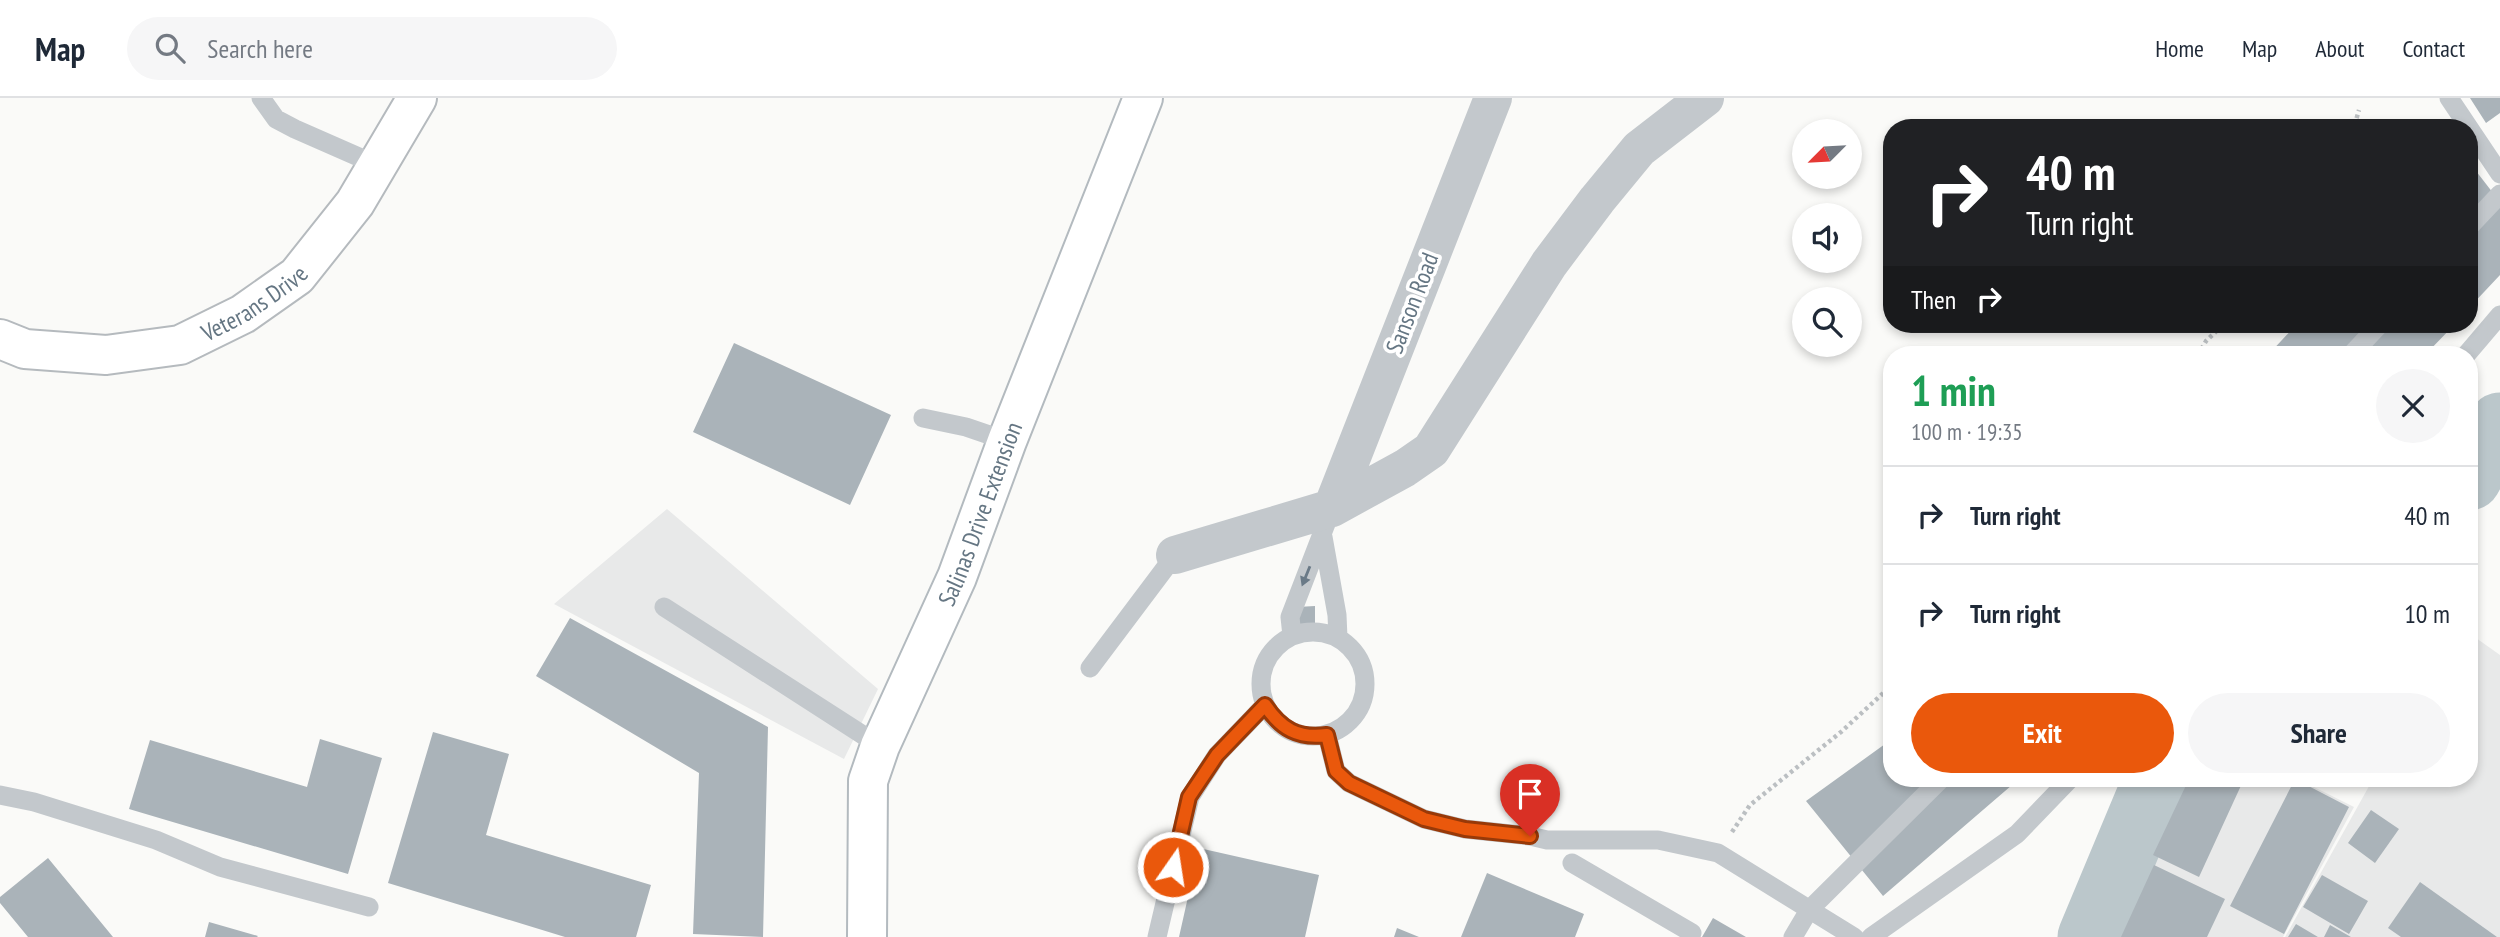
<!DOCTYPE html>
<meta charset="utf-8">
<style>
body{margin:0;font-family:"PT Sans Narrow",sans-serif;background:#f6f6f7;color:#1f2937;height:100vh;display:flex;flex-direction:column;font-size:26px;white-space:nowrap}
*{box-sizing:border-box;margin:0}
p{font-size:23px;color:#747a83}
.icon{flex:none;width:38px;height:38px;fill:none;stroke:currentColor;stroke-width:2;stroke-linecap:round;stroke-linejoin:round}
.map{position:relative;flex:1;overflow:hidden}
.drawer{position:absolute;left:1883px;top:248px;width:595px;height:441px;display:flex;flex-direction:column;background:#fff;border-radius:28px;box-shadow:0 4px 10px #0003}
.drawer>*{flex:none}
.banner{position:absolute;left:1883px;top:21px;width:595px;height:214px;border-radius:28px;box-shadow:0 4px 10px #0003;background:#202124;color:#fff;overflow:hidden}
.needle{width:46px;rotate:246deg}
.buttons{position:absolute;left:1792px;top:21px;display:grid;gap:14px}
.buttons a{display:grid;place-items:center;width:70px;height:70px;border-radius:50%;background:#fff;box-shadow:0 4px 10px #0003;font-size:35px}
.pin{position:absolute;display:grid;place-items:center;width:60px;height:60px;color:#fff;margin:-72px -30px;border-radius:50% 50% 50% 0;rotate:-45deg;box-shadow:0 0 7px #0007}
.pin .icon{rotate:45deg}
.me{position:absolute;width:77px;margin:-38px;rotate:13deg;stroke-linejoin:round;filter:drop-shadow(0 0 5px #0008)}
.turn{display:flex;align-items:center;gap:24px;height:147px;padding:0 28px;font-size:32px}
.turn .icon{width:91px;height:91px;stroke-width:2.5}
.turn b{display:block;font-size:49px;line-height:60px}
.then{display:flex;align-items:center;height:66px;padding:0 28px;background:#0003;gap:14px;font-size:26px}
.round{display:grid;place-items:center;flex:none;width:74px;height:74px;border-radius:37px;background:#f6f6f7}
.overview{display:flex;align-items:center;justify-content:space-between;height:119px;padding:0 28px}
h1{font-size:42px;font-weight:700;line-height:52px;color:#1e9e55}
.cta{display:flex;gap:14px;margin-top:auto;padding:14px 28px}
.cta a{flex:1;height:80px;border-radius:42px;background:#ea580c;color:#fff;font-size:28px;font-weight:700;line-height:80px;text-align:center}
.cta a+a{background:#f6f6f7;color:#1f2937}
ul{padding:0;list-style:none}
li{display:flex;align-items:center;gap:21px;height:98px;padding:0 28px;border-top:2px solid #e0e1e3}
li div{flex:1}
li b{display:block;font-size:26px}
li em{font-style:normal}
header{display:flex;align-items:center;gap:42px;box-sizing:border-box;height:98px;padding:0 35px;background:#fff;border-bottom:2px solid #e0e1e3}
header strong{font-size:33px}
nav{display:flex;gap:38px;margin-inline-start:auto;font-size:24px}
.search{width:490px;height:63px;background:#f6f6f7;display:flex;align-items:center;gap:18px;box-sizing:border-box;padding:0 24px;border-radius:38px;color:#747a83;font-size:26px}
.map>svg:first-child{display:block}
.built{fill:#e8e9e9}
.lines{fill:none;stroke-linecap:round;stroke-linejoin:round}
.river{stroke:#bbc7cb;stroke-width:65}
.building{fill:#aab3b9}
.secondary-casing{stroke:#b3babf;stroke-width:42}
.primary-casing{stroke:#b5babe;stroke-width:42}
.path{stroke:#bbbfc2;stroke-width:4.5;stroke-dasharray:3.5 3.5;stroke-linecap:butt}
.lane{stroke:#c3c8cc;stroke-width:19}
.street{stroke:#c3c8cc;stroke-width:38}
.secondary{stroke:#fff;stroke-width:38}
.primary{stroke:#fff;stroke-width:38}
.lane-bridge{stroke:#c3c8cc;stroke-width:19}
.oneway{fill:#6a7a87}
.route-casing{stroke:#983908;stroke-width:18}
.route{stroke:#ea580c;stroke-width:12}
.labels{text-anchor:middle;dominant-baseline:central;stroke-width:7;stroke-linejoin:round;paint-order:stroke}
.street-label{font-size:24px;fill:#657683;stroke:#fff}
</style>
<header>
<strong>Map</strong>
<div class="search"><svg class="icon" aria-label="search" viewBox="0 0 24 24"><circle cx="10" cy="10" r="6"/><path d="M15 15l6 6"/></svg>Search here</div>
<nav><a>Home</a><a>Map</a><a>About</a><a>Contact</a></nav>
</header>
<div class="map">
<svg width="2500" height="839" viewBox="0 0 2500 839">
<rect width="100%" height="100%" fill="#fafaf8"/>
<!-- built -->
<path class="built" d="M667,411L878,591L844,661L554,506Z
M2469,535L2500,557V839H2285L2373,681H2469Z
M2184,681H2298L2354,709L2283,839H2106Z"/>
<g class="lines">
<!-- river -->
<path class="river" d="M2469,380L2500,327
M2090,839L2156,681"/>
</g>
<!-- building -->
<path class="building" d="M2470,0H2500V15L2486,25Z
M2469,64L2500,104V177L2469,210Z
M2297,226H2455L2425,257H2268Z
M734,245L891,317L850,407L693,334Z
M1315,508V532H1297V509Z
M570,520L768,629L763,839L693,836L699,675L536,578Z
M433,634L509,656L486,737L651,787L636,839H565L388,785Z
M320,641L382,660L348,776L129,711L150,642L307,689Z
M1892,641V681H2019L1883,798L1806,703Z
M2189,681H2244L2199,779L2153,757Z
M2295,681L2349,709L2284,836L2230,808Z
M2371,712L2399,731L2375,765L2348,745Z
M1199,750L1319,777L1305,839H1179Z
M48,760L113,839H28L0,805V799Z
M2154,767L2225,801L2207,839H2121Z
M1487,775L1584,816L1575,839H1461Z
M2322,777L2368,803L2349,836L2303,809Z
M2420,784L2497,839H2401L2388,830Z
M1713,820L1746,839H1702Z
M209,824L258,838L257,839H205Z
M2296,826L2318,839H2288Z
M2330,827L2351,839H2324Z
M1397,830L1419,839H1394Z"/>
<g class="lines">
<defs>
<g id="secondary">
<path id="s1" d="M867,839L868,683L880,648L957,479L1007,343L1143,0"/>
</g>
<g id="primary">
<path id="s2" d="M0,241L25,251L106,257L180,247L243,216L297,178L355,105L417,0"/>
</g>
</defs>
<!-- secondary casing -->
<use href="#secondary" class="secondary-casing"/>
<!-- primary casing -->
<use href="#primary" class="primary-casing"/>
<!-- path -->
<path class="path" d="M2316,30L2331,24L2354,29L2359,12
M2283,226L2291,232
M2198,257L2206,243L2224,226
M1732,734L1750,707L1841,634L1892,587"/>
<!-- lane -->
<path class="lane" d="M261,0L276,21L295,31L377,67
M2449,0L2500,76
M2469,129L2500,96
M2351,257L2380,226
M2466,257L2500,217
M923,320L966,329L1007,343
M1323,439L1337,517L1338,540
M664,509L880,648
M1261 586a52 52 0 1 1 104 0a52 52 0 1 1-104 0Z
M1292,538L1290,519L1332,410
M1090,570L1175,457
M1327,637L1336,673L1349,685L1424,721L1465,731L1530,738L1547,742H1658L1718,755L1854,839
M0,697L34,704L156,742L220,769L369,809
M1157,839L1190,699L1217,657L1265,607
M1793,839L1809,812L1941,681
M1871,839L2017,736L2070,681"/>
<!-- street -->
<path class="street" d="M1332,410L1493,0
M1175,457L1332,410L1405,370L1431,352L1549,166L1597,102L1639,51L1705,0"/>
<!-- secondary -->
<use href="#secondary" class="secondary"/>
<!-- primary -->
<use href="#primary" class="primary"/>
<!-- lane-bridge -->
<path class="lane-bridge" d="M1572,765L1692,835"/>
</g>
<!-- one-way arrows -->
<defs><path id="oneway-solid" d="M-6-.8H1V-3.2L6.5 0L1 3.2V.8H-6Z" transform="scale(1.75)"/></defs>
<use class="oneway" href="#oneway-solid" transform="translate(1306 478) rotate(112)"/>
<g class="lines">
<defs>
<path id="route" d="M1173,769L1189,699L1217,657L1265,607C1281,631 1298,641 1327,637L1336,673L1349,685L1424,721L1465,731L1530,738"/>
</defs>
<!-- route casing -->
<use href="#route" class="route-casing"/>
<!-- route -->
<use href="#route" class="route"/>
</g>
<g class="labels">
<!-- street labels -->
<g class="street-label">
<text stroke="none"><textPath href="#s2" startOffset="268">Veterans Drive</textPath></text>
<text transform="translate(1412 205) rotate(-69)">Sanson Road</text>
<text stroke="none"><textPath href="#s1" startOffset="446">Salinas Drive Extension</textPath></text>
</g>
</g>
</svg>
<div class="buttons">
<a><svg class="needle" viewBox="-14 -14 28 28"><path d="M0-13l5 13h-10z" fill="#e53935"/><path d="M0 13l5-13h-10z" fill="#747a83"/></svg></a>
<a><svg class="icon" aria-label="sound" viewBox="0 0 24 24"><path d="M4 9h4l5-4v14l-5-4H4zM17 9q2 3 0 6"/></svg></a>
<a><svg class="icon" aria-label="search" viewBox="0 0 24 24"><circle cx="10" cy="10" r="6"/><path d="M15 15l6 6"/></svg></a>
</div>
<div class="pin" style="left:1530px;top:738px;background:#d93025"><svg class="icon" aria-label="arrive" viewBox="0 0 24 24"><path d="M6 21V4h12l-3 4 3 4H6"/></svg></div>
<svg class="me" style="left:1173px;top:769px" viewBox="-20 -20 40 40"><circle r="17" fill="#ea580c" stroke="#fff" stroke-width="3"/><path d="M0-11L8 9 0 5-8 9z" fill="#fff"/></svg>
<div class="banner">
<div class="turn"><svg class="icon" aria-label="right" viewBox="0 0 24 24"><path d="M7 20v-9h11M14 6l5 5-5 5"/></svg><div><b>40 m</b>Turn right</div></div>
<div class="then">Then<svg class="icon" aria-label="right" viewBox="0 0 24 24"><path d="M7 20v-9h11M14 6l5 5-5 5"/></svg></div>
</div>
<section class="drawer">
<div class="overview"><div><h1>1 min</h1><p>100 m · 19:35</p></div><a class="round"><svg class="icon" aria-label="close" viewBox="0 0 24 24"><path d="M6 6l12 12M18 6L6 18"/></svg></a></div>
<ul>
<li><svg class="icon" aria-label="right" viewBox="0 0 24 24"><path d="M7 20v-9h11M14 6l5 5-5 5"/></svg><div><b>Turn right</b></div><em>40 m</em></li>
<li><svg class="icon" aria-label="right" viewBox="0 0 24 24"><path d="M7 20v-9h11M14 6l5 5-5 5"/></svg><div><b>Turn right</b></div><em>10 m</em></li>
</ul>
<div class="cta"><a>Exit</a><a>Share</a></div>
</section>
</div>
